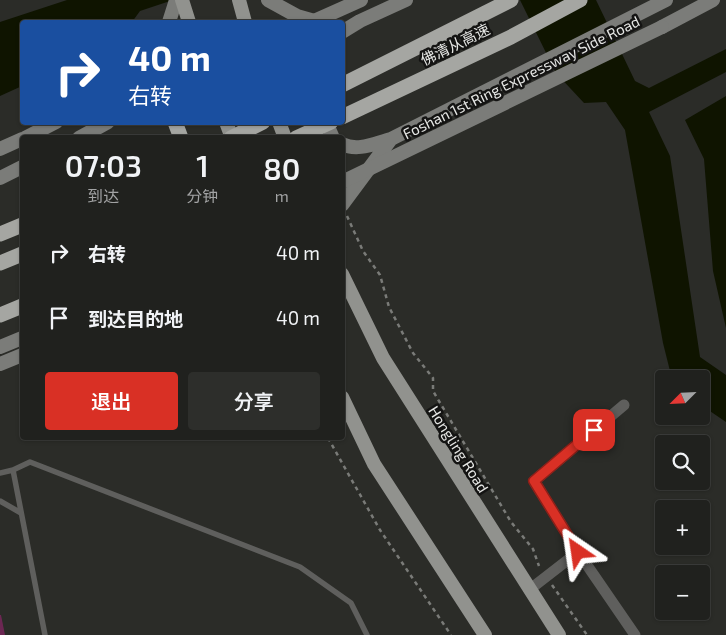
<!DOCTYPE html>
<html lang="zh">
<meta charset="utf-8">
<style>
body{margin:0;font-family:"Exo 2","Noto Sans SC",sans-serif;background:#2d2e2b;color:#f1f3f6;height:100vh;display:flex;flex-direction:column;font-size:19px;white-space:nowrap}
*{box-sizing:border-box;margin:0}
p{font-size:16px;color:#a2a3a4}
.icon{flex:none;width:28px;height:28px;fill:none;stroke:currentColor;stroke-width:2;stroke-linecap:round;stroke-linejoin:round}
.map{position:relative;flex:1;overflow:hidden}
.sheet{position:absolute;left:20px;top:135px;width:325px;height:305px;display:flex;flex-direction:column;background:#20211e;border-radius:5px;box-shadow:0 1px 4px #0004,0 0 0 1px #3d3e3c}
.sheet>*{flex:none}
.top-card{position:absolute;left:20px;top:20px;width:325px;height:105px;border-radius:5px;box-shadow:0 1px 4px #0004,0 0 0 1px #3d3e3c;background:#1a4fa0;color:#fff;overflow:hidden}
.needle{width:32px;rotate:246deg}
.controls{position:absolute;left:655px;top:370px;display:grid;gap:10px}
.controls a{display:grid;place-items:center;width:55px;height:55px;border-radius:5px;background:#20211e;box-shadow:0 1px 4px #0004,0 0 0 1px #3d3e3c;font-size:25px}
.pin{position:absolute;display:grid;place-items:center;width:42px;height:42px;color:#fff;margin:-21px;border-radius:10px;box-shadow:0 2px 8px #0006}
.me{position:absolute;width:55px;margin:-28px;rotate:328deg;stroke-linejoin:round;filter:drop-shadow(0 0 4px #0008)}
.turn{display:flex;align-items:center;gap:18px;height:105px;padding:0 25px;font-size:22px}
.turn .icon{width:65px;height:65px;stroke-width:2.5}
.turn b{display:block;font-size:35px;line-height:42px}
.eta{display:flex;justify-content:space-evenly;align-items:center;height:85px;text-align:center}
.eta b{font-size:30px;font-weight:600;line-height:35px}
.action{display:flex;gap:10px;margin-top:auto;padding:10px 25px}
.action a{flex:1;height:58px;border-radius:5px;background:#d93025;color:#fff;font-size:20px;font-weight:600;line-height:58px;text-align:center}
.action a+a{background:#2d2e2b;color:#f1f3f6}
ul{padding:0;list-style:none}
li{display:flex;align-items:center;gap:15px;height:65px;padding:0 25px}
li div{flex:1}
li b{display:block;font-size:19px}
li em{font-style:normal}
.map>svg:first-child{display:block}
.water{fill:#0f1400}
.building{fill:#6c2753}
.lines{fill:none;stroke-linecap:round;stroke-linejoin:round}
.path{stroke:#7a7b78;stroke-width:2.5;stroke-dasharray:4 4;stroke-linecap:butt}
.service{stroke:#5f5f5d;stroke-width:5.5}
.minor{stroke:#5f5f5d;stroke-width:11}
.secondary{stroke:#7b7c79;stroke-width:14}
.primary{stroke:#91928e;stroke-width:14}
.motorway{stroke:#a5a6a2;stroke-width:15}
.secondary-bridge{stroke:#7b7c79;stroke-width:14}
.motorway-bridge{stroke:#a5a6a2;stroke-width:15}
.route-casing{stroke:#8d1f18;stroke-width:12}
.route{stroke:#d93025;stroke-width:9}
.labels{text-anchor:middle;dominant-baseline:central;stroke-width:5;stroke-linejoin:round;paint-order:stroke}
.street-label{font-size:15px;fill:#e6e7e5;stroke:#141413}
</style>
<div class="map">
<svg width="726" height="635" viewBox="0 0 726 635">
<rect width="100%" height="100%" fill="#2b2c28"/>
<!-- water -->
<path class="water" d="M67,0H173L140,11L132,22H22V86L0,96V22Z
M520,0H596L635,81L649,88L726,49V72L649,112L670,156L700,357L726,375V422L701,405V379H672L663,343L625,130L606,102L584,103L556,73Z
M726,96V328L713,271L704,159L685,120Z"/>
<!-- building -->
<path class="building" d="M0,615H1L5,635H0Z"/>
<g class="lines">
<!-- path -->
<path class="path" d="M347,216L363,251L380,275L389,307L413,353L433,378V391L511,522L533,549L539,566
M328,438L380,530L451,635
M552,585L587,635"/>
<!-- service -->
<path class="service" d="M13,470L30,462L300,567L351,603L367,635
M0,473L13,470L45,635
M0,501L21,513"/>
<!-- minor -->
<path class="minor" d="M624,405L534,481L578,552L635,635
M529,590L578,552"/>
<!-- secondary -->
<path class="secondary" d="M268,0L297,16L318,22
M169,22L176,0
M662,27L713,0
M342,32L360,21L406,0
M326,122L333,138
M25,138L56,122
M79,138L108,122
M342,144C358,152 375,143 391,139L666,0
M0,149L22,139
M0,178L22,167
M342,205L391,139
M0,347L22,338
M0,364L22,355"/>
<!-- primary -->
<path class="primary" d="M182,0L189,22
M239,0L245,22
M226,122L232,138
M279,122L285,138
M342,274L383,358L559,635
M342,397L374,464L485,635"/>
<!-- motorway -->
<path class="motorway" d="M342,85L511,0
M342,117L511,37L580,0
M175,122L181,138
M0,234L22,225
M0,263L22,254
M0,315L22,306"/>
<!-- secondary-bridge -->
<path class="secondary-bridge" d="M312,22L361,0
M342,182L662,27"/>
<!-- motorway-bridge -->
<path class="motorway-bridge" d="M231,138L263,122
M296,138L331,122"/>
</g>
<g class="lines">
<defs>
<path id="route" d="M578,552L534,481L594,430"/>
</defs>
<!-- route casing -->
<use href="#route" class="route-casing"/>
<!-- route -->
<use href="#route" class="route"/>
</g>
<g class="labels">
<!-- street labels -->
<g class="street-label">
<text transform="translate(455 44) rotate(-26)">佛清从高速</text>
<text transform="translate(521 77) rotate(-26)">Foshan 1st Ring Expressway Side Road</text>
<text transform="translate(459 449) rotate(58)">Hongling Road</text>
</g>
</g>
</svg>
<div class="controls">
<a><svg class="needle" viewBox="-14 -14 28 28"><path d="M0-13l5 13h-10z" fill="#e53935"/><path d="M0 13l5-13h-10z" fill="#a2a3a4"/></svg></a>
<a><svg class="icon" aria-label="search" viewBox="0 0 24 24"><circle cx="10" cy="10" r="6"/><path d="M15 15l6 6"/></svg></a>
<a>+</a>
<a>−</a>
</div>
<div class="pin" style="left:594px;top:430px;background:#d93025"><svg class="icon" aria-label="arrive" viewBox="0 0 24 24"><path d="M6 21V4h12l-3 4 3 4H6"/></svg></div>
<svg class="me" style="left:578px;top:552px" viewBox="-20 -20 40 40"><path d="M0-17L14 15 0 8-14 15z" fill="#d93025" stroke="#fff" stroke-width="4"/></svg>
<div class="top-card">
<div class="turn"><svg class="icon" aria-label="right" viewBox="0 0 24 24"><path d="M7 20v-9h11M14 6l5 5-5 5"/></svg><div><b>40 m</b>右转</div></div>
</div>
<section class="sheet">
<div class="eta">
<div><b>07:03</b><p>到达</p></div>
<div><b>1</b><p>分钟</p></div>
<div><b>80</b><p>m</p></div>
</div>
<ul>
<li><svg class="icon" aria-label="right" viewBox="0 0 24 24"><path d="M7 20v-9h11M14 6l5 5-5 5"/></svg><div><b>右转</b></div><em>40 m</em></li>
<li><svg class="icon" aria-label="arrive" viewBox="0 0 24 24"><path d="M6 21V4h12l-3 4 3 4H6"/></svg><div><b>到达目的地</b></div><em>40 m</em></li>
</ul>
<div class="action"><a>退出</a><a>分享</a></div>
</section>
</div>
